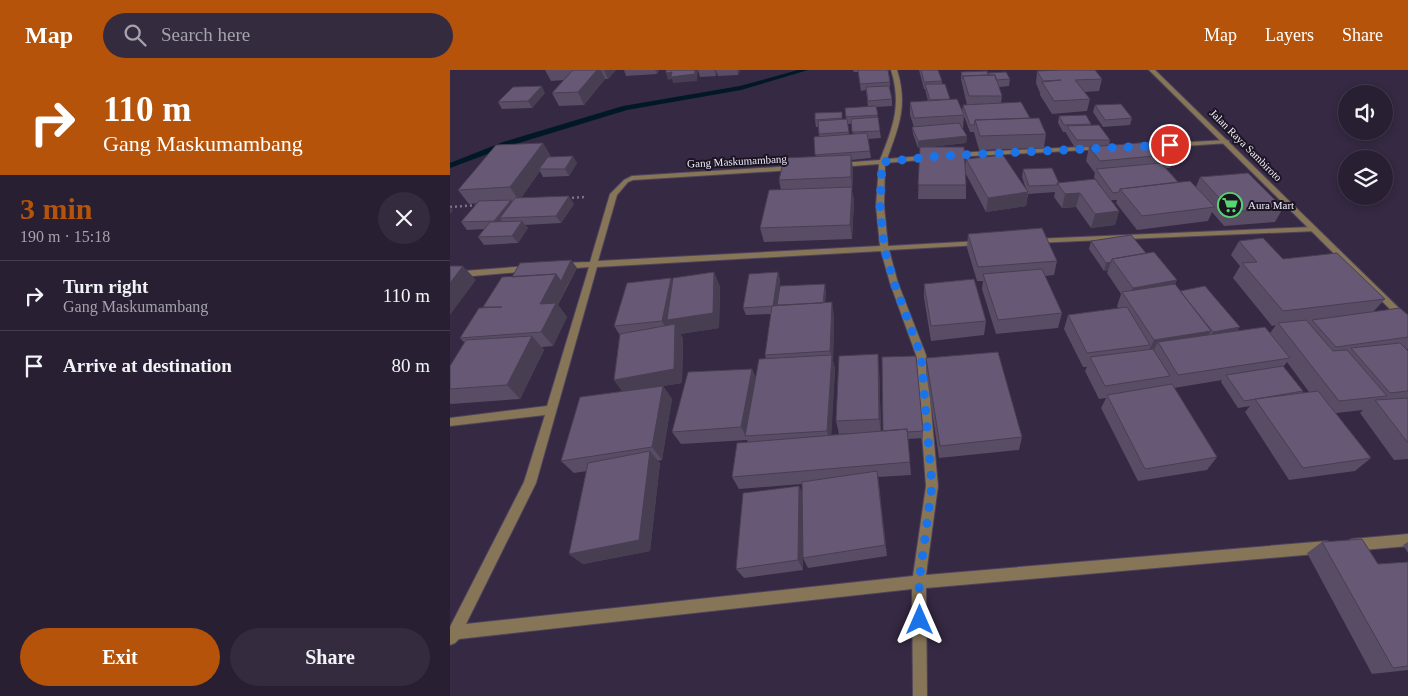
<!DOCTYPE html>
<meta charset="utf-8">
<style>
body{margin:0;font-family:Georgia,serif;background:#342c3e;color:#f1f3f6;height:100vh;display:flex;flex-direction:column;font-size:19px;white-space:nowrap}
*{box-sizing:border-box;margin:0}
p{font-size:16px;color:#a5a2ac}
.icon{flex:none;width:28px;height:28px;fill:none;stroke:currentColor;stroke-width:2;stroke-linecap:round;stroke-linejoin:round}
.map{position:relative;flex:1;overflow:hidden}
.panel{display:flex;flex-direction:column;background:#281f32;width:450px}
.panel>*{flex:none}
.top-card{background:#b45309;color:#fff;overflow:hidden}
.controls{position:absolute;left:888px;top:15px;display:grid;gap:10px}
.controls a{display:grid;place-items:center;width:55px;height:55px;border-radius:50%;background:#281f32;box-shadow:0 2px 8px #0003,0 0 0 1px #443d4d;font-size:25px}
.pin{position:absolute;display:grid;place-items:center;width:42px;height:42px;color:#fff;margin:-21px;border:2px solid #fff;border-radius:50%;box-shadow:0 1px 5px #0007}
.me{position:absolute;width:55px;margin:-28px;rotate:0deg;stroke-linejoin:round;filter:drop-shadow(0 0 4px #0008)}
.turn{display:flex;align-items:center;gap:18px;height:105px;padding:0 20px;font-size:22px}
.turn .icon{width:65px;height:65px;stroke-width:2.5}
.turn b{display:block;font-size:35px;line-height:42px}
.round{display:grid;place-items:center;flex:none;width:52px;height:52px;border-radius:26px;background:#342c3e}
.overview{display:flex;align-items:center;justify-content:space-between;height:85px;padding:0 20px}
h1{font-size:30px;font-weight:600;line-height:38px;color:#b45309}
.action{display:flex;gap:10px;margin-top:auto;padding:10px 20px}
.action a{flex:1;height:58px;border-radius:30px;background:#b45309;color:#fff;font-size:20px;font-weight:600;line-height:58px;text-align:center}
.action a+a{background:#342c3e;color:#f1f3f6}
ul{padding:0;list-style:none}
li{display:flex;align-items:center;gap:15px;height:70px;padding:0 20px;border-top:1px solid #443d4d}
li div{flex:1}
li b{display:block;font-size:19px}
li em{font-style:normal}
header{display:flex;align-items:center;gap:30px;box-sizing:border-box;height:70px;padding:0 25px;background:#b45309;color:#fff}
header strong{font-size:24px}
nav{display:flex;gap:28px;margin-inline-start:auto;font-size:18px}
.search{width:350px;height:45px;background:#342c3e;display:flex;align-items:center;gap:12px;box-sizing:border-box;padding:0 18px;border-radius:28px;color:#a5a2ac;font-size:19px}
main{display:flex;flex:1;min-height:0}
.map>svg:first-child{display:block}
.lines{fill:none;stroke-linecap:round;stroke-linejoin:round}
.stream{fill:#001924;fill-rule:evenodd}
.minor-casing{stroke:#4f445d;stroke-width:2}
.tertiary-casing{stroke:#4f445d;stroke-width:2}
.path{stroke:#7d7389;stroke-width:2.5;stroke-dasharray:2 3;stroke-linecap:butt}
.minor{fill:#877558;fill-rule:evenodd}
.tertiary{fill:#877558;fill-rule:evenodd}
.wall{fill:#594d65;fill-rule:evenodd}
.shaded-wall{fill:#483e52}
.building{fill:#675975;stroke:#483e52}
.route{stroke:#1a73e8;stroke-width:9;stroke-dasharray:0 16.2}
.labels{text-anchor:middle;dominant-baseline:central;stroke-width:4;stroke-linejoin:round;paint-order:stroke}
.far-street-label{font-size:11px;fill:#f0e9fa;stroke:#1a1521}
.far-poi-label{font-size:11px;fill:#f0e9fa;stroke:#1a1521;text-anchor:start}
</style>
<header>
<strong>Map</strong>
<div class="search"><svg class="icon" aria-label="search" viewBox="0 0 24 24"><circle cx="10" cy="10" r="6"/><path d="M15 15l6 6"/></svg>Search here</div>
<nav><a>Map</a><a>Layers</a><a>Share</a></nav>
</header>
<main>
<section class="panel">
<div class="top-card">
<div class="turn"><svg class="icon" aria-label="right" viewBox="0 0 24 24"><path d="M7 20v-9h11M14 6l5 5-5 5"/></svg><div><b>110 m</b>Gang Maskumambang</div></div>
</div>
<div class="overview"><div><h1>3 min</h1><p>190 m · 15:18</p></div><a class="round"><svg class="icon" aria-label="close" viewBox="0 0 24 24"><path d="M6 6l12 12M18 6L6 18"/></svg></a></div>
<ul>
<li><svg class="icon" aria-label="right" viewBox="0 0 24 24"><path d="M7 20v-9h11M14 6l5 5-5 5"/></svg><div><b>Turn right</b><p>Gang Maskumambang</p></div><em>110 m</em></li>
<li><svg class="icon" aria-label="arrive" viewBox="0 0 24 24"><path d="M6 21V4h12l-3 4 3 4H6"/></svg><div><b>Arrive at destination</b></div><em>80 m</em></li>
</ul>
<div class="action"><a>Exit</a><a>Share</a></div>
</section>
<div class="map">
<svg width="958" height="626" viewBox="0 0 958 626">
<rect width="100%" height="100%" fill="#352943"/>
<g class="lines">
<!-- stream -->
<path class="stream" d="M348,0H358L291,20L177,40L59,76L0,98V93L53,72L173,36L290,16Z"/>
<defs>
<path id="minor" d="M441,0H447C458,35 449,56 437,89L483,85L486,87L483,89L435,93L434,136L438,176L530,171L534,173L530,175L439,180L448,213L476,285L488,416L476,505L877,471L881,473L883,477L881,481L877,483L476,518L477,626H463L462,519L9,569L5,573L0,575V557L74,412L95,345L0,356V348L97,336L139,197L113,199L109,196L113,193L140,192L160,124L174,110L182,106L343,96L346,98L343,100L183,110L178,112L167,125L148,191L430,176L426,136L429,94L390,97L387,95L390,93L430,90C443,57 452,35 441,0ZM431,181L440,213L466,285L476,416L463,506L16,554L86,413L147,197Z
M777,70L779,71V73L704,78L701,76L704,74Z
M653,76L655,77V79L502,87L499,85L502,83Z
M863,157L867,159L866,161L584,173L580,171L584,169Z
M78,196L82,199L81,201L0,208V202Z
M958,464V476L902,481L898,479L896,475L898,471L902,469Z"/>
<path id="tertiary" d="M699,0H705L958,247V255L955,254Z"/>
</defs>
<!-- minor casing -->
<use href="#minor" class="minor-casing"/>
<!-- tertiary casing -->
<use href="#tertiary" class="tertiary-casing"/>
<!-- path -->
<path class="path" d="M117,128L136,127
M0,137L29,135"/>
<!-- minor -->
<use href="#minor" class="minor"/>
<!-- tertiary -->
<use href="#tertiary" class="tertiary"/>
</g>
<!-- wall -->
<path class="wall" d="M95,0H166L158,9H155L134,35L109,36L102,23L114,10L101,11Z
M174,0H209L207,4L176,6Z
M248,0H290L288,5L268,6L267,2L266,6L250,7Z
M403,0H438L440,12V19H439L442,29V36L426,37L431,68L418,69L421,88L401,90L403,99L402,121L404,131L402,169L314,172L310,158L331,120L329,110L366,87L364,67L369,66L368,57H366L365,50L392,42V49H396L395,38L418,37L416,20L411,21L408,2H404ZM398,54H402L403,64H399Z
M469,0H488L492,11V14L500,29L512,41L513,35H517L511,9V2L538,5V3L560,9L559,16L549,17L552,26L551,33L580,48L596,64L594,78L529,80L524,62H520L514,46L513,58H512L517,66L516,73L479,77L515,96L516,89L576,119L572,107L573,99L609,113L652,118L644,107L645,103L636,91L639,77L625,78L616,63V62H613L608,53L609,46L641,54V56L660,70L659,76L726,84L720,98H716L728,112L746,117L750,107L833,138L825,152L774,156L762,142L758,151L687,160L666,133L667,130H661L669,141L665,155L641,158L626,137L612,138L604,127L605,122L578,124L576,136L536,142L516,104V129H468L470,78H468L463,64L462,57H464L460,45V32L478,31L475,19H474Z
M587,1L652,9L649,21L634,22L640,29L637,41L602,44L590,25V23L586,13Z
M95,23L82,38L52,39L48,32Z
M645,35L682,48L680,55L653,57L643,42Z
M93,73L100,87L127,93L119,106L93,107L90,101L71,128L124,134L111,153L75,155L78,158L68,173L34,175L28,167L35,159L17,160L11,152L28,133L19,134L8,120Z
M518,164L607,191L604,205L595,206L612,243L608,258L546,264L532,219L533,211H527L517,178Z
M641,171L696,183L727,210L725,214L730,221L787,261L820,263L826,255L822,256L783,208L790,196L781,185L789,171L935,229L924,241L958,245V279H956L958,281V389L944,390L910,343L913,340L886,343L921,388L905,401L839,410L795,342L800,336L788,338L771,312L772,310L724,318L767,387L757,400L688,411L651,338L656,328L649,329L635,301L637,297H633L614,259L618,245L668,238L667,236L671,224L657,203L658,200L654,201L639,179ZM837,292L859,322L852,323L853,321L833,297Z
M121,190L127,198L108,235L117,247L103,276L92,277L94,280L70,329L1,334L0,333V296L15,273L10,268L34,238L33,237L62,207Z
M328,202L330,210L327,235L376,221L375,233L384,246L383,291L385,299L381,365L407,363L389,364L386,351L429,297L431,361H473V368L458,369L461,405L428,407L437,486L358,498L353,488V500L294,508L286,499L349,416L353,425L352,414L289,419L282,407L298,372L297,370L231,374L222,362L302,299L306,308L316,289L315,285L321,244L296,245L293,238Z
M221,208L222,211L270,216L269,258L230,264L233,268L232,313L213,316L222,329L212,390L207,391L210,393L200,481L133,494L119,484L137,401L124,403L111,391L172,321L164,310L170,265L164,256Z
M474,214L536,251L534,265L481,271L474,228Z
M476,288L572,367L569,380L489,388L476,302Z
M872,472L928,494L958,492V600L922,604L857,483Z
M958,472V483L953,475Z"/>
<!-- shaded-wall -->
<path class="shaded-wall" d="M147,0H151L155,9L134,35L128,22Z
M154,0H166L158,9Z
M205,0H209L207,4Z
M248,0L247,11L223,13L222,9L218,10L216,3Z
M264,0H266L267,2L266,6Z
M287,0H290L288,5Z
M92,16L95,23L82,38L78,31Z
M517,66L516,73L468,78V71Z
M93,73L101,86L91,99H89L90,101L69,131L60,117Z
M401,85L403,99L402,121L404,131L402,169L400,155L402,118L401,107Z
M123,86L127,93L119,106L115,99Z
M578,122L576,136L536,142L538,128Z
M630,123L626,137L612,138L615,124Z
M119,126L124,134L111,153L106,146Z
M61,130L66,138L50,148L54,154L50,158L44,151Z
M0,137L3,140L0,144Z
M669,141L665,155L641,158L645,144Z
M72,151L78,158L68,173L62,166Z
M121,190L127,198L116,218L111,211Z
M661,192L658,200L654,201L656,193Z
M13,196L26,210L0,245V213Z
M264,202L270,216L269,258L230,264L233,268L232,313L213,316L222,329L212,390L202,377L174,324L164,310L219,265L212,251L221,208L228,222Z
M328,202L330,210L326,243L323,236Z
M106,204L116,218L108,235L117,247L103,276L91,262L90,234Z
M727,210L720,225L678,230L683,218Z
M375,214L376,221L374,246L373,238Z
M382,232L384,246L383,291L385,299L381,374L377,361L382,288L380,281Z
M790,257L785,264L758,270L763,262Z
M761,261L752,275L708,272L702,283L697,284L704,270Z
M82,266L94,280L70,329L57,315Z
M428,284L429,297L431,362L429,349Z
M302,299L308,313L296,366L291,357Z
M200,381L210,393L200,481L133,494L119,484Z
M427,401L429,413L437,486L435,475Z
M349,416L354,428L353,500L348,490Z"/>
<!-- building -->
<path class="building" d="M123,0H147L128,22L102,23Z
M216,0H245V4L221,7L222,2L216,3Z
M408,0H438L440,12L410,14Z
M471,0H488L492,11L474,12Z
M611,0H645L652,9L625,10L640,29L604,31L592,12L611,10L593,11L587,1Z
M537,1L538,5L513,6V9L511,2Z
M556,2L560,9L546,10L545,5H539L538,3Z
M545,5L552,26H519L513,6Z
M475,14H495L500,29L480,30Z
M92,16L78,31L48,32L63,17Z
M439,16L442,29L418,31L416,17Z
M507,29L514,45L464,48L460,32Z
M571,32L580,48L525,50L524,55H520L513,35Z
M671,34L682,48L655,50L645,35Z
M426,36L428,45L396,47L395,38Z
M392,42V48L365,50V43Z
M636,45L641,54L614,55L609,46Z
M428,47L430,61L402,62L401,49Z
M589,48L596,64L530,66L525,50Z
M397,49L399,62L369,64L368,51Z
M509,53L517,66L468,71L462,57Z
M649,55L660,70H627L617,56Z
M417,63L420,81L365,85L364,67Z
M713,71L726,84L650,91L639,77Z
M93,73L60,117L8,120L46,75Z
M470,77H514L516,115H468Z
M401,85V107L329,110L334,88Z
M553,85L578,122L538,128L516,89Z
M123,86L115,99H89L98,87Z
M711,93L728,112L670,119L669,122L663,123L646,99Z
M602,98L609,113H607V115L579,116L573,99Z
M798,103L833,138L782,142L750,107Z
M645,109L669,141L645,144L630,123L615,124L607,113Z
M740,111L765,137L692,146L670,119Z
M402,117L400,155L310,158L319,120Z
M119,126L106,146L50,148L65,128Z
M61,130L44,151L11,152L29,131Z
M72,151L62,166L28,167L40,152Z
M592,158L607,191L528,197L518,164Z
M681,165L696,183L662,189L661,192L656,193L641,171Z
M813,168L833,189L887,183L935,229L833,241L792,193L807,192L789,171Z
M704,182L727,210L683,218L662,189Z
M121,190L111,211L106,204L62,207L70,193Z
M0,196H13L0,213Z
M592,199L612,243L548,250L533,204Z
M264,202L263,243L217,250L223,208Z
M328,202L323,236L293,238L299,204Z
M106,204L90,234L106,233L91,262L10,268L29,238L52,237H33L52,207Z
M221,208L212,251L164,256L177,213Z
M524,209L536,251L481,256L474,214Z
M375,214L373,233L327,235L330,216Z
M725,214L761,261L704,270L672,222Z
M755,216L790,257L763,262L730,221Z
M382,232L380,281L315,285L322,236Z
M677,237L700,275L637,283L618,245Z
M950,238L958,245V267L886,277L862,250Z
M856,250L883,281L897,280L937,326L889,331L828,253Z
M225,254L224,299L164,310L170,264Z
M815,257L840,288L728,305L708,272Z
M82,266L57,315L0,319V296L16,270Z
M950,273L958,281V321L940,323L901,278Z
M703,279L720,306L655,316L640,287Z
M548,282L572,367L490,376L476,288Z
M428,284L429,349L386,351L389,286Z
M382,285L377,361L295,366L309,289Z
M466,286L473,361L457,362V359L433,361L432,287Z
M833,296L853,321L794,331L776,305Z
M302,299L291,357L222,362L238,302Z
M722,314L767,387L695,399L657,325Z
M213,316L202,377L111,391L130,327Z
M868,321L921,388L853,398L805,329Z
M958,328V373L925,330Z
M457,359L460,392L282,407L287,373Z
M200,381L189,470L119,484L138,393Z
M427,401L435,475L353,488L352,412Z
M349,416L348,490L286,499L293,423Z
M912,469L928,494L958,492V596L943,598L872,472Z"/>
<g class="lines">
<!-- route -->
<path class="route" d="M470,550L469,512L482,416L471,285L444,213L434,177L430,136L432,92L489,86L720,75"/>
</g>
<!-- icons -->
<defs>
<symbol id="supermarket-ring" viewBox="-11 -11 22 22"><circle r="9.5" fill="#1a1521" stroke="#57d570" stroke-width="1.5"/><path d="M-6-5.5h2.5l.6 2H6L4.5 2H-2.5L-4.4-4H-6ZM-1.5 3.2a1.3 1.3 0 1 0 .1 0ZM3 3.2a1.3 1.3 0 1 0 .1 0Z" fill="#57d570"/></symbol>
</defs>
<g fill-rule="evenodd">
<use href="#supermarket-ring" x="766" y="121" width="28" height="28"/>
</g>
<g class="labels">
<!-- far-street labels -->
<g class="far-street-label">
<text transform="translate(796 75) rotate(45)">Jalan Raya Sambiroto</text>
<text transform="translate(287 91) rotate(-3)">Gang Maskumambang</text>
</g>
<!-- far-poi labels -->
<g class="far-poi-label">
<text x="798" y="135">Aura Mart</text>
</g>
</g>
</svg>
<div class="controls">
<a><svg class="icon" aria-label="sound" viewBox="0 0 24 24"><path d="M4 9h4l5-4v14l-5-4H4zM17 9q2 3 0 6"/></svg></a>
<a><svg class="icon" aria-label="layers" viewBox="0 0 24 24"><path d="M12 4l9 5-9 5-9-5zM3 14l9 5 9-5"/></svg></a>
</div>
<div class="pin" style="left:720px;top:75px;background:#d93025"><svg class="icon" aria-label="arrive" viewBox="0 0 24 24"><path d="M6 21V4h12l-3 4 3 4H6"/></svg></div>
<svg class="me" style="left:470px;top:550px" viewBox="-20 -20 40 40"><path d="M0-17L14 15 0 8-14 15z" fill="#1a73e8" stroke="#fff" stroke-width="4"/></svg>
</div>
</main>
